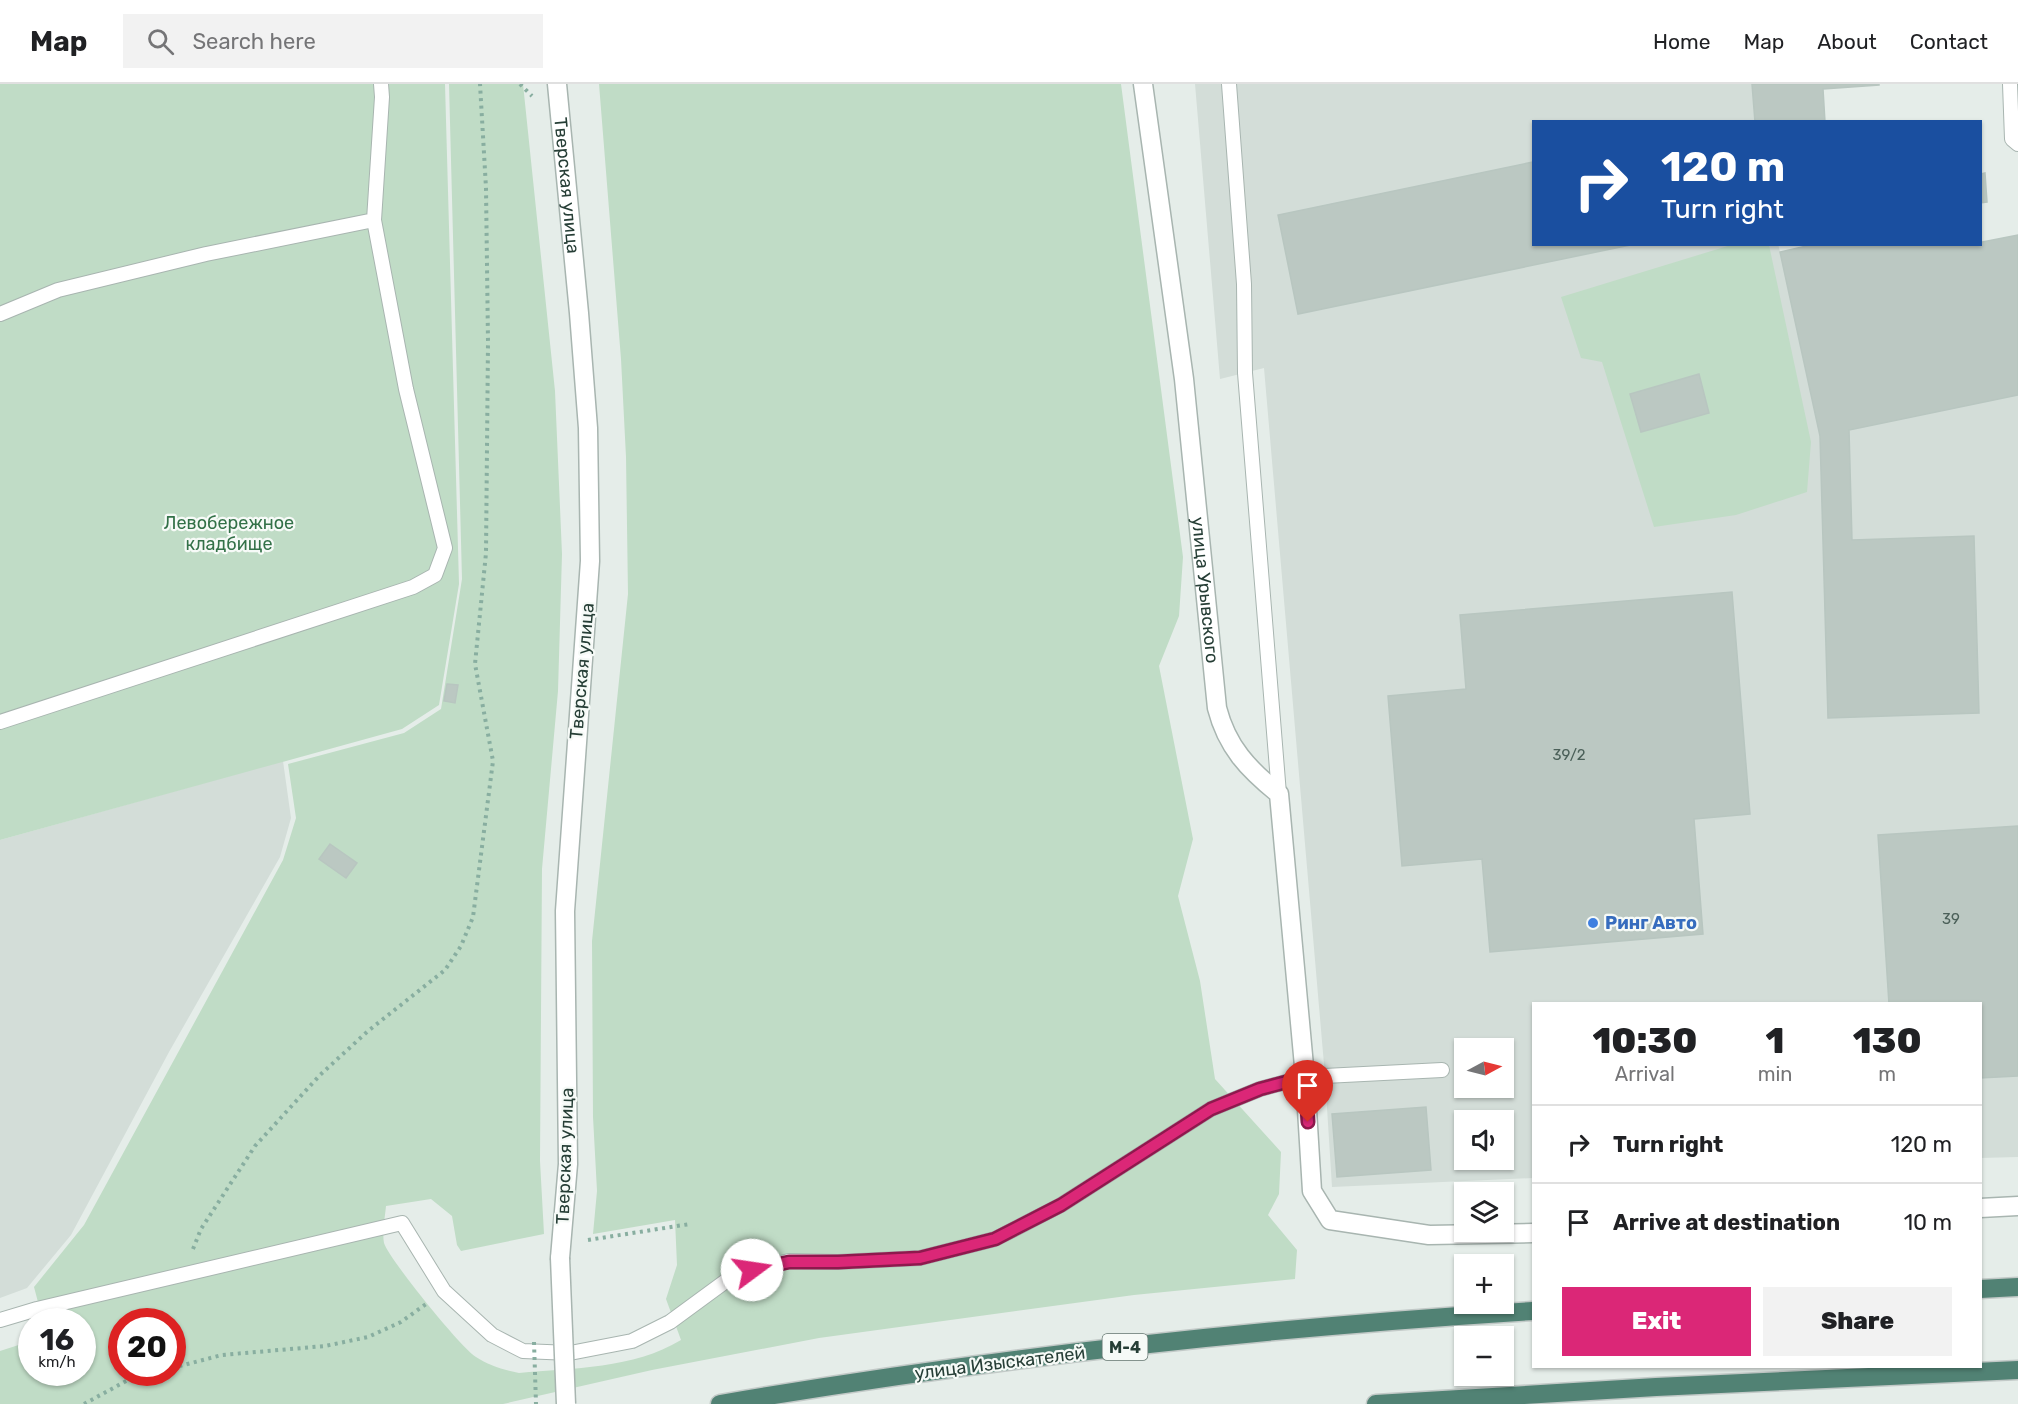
<!DOCTYPE html>
<meta charset="utf-8">
<style>
body{margin:0;font-family:Rubik,sans-serif;background:#f2f2f2;color:#202124;height:100vh;display:flex;flex-direction:column;font-size:22px;white-space:nowrap}
*{box-sizing:border-box;margin:0}
p{font-size:20px;color:#757577}
.icon{flex:none;width:33px;height:33px;fill:none;stroke:currentColor;stroke-width:2;stroke-linecap:round;stroke-linejoin:round}
.map{position:relative;flex:1;overflow:hidden}
.drawer{position:absolute;left:1532px;top:918px;width:450px;height:366px;display:flex;flex-direction:column;background:#fff;border-radius:0px;box-shadow:0 2px 4px #0004}
.drawer>*{flex:none}
.hud{position:absolute;left:1532px;top:36px;width:450px;height:126px;border-radius:0px;box-shadow:0 2px 4px #0004;background:#1a4fa0;color:#fff;overflow:hidden}
.needle{width:39px;rotate:83deg}
.tools{position:absolute;left:1454px;top:954px;display:grid;gap:12px}
.tools a{display:grid;place-items:center;width:60px;height:60px;border-radius:0px;background:#fff;box-shadow:0 2px 4px #0004;font-size:30px}
.speed{position:absolute;left:18px;top:1224px;display:flex;gap:12px;font-size:30px;font-weight:700;text-align:center}
.speed>*{display:grid;place-content:center;width:78px;height:78px;border-radius:50%;background:#fff;box-shadow:0 2px 4px #0004;line-height:1}
.speed small{font-size:15px;font-weight:400}
.speed .limit{border:9px solid #d22;background:#fff;color:#111}
.pin{position:absolute;display:grid;place-items:center;width:51px;height:51px;color:#fff;margin:-62px -26px;border-radius:50% 50% 50% 0;rotate:-45deg;box-shadow:0 0 6px #0007}
.pin .icon{rotate:45deg}
.me{position:absolute;width:66px;margin:-33px;rotate:76deg;stroke-linejoin:round;filter:drop-shadow(0 0 4px #0008)}
.turn{display:flex;align-items:center;gap:21px;height:126px;padding:0 30px;font-size:27px}
.turn .icon{width:78px;height:78px;stroke-width:2.5}
.turn b{display:block;font-size:42px;line-height:51px}
.eta{display:flex;justify-content:space-evenly;align-items:center;height:102px;text-align:center}
.eta b{font-size:36px;font-weight:800;line-height:42px}
.action{display:flex;gap:12px;margin-top:auto;padding:12px 30px}
.action a{flex:1;height:69px;border-radius:0px;background:#db2777;color:#fff;font-size:24px;font-weight:800;line-height:69px;text-align:center}
.action a+a{background:#f2f2f2;color:#202124}
ul{padding:0;list-style:none}
li{display:flex;align-items:center;gap:18px;height:78px;padding:0 30px;border-top:2px solid #e0e0e0}
li div{flex:1}
li b{display:block;font-size:22px}
li em{font-style:normal}
header{display:flex;align-items:center;gap:36px;box-sizing:border-box;height:84px;padding:0 30px;background:#fff;border-bottom:2px solid #e0e0e0}
header strong{font-size:28px}
nav{display:flex;gap:33px;margin-inline-start:auto;font-size:21px}
.search{width:420px;height:54px;background:#f2f2f2;display:flex;align-items:center;gap:15px;box-sizing:border-box;padding:0 21px;border-radius:0px;color:#757577;font-size:22px}
.map>svg:first-child{display:block}
.built{fill:#d3ddd8;fill-rule:evenodd}
.green{fill:#c0dcc6;fill-rule:evenodd}
.building{fill:#bbc8c2;stroke:#b8c6c0;stroke-width:1.5}
.lines{fill:none;stroke-linecap:round;stroke-linejoin:round}
.service-casing{stroke:#a8b5b0;stroke-width:16}
.minor-casing{stroke:#a8b5b0;stroke-width:21}
.tertiary-casing{stroke:#a8b5b0;stroke-width:21}
.trunk-casing{stroke:#c2c9c7;stroke-width:21}
.path{stroke:#88aea0;stroke-width:4;stroke-dasharray:3 4.5;stroke-linecap:butt}
.service{stroke:#fff;stroke-width:14}
.minor{stroke:#fff;stroke-width:18}
.tertiary{stroke:#fff;stroke-width:18}
.trunk{stroke:#518274;stroke-width:18}
.tertiary-bridge-casing{stroke:#a8b5b0;stroke-width:21;stroke-linecap:butt}
.path-bridge{stroke:#88aea0;stroke-width:4;stroke-dasharray:3 4.5;stroke-linecap:butt}
.tertiary-bridge{stroke:#fff;stroke-width:18}
.route-casing{stroke:#8e194d;stroke-width:15}
.route{stroke:#db2777;stroke-width:10}
.shop-dot{fill:#3f7fe0;stroke:#f6faf7;stroke-width:2}
.labels{text-anchor:middle;dominant-baseline:central;stroke-width:4.5;stroke-linejoin:round;paint-order:stroke}
.number-label{font-size:15px;fill:#4b6059}
.shield{fill:#f6faf7;stroke:#647670;stroke-width:1.5}
.shield-label{font-size:16px;font-weight:bold;fill:#263e36}
.street-label{font-size:18px;fill:#263e36;stroke:#f6faf7}
.park-label{font-size:18px;fill:#337148;stroke:#f6faf7}
.shop-label{font-size:18px;font-weight:bold;fill:#366cbe;stroke:#f6faf7;text-anchor:start}
</style>
<header>
<strong>Map</strong>
<div class="search"><svg class="icon" aria-label="search" viewBox="0 0 24 24"><circle cx="10" cy="10" r="6"/><path d="M15 15l6 6"/></svg>Search here</div>
<nav><a>Home</a><a>Map</a><a>About</a><a>Contact</a></nav>
</header>
<div class="map">
<svg width="2018" height="1320" viewBox="0 0 2018 1320">
<rect width="100%" height="100%" fill="#e5ede9"/>
<!-- built -->
<path class="built" d="M1195,0H1752L1755,37L1533,38V160H1778L1780,168L1815,160L1968,161L2018,151V1073L1980,1074V920H1533V1094L1332,1103L1325,992L1264,284L1220,295ZM1464,964H1503V1004H1464ZM1464,1036H1503V1076H1464Z
M283,677L291,734L280,773L169,968L71,1151L27,1204L0,1214V756Z"/>
<!-- green -->
<path class="green" d="M0,0H445L459,500L439,621L402,645L0,756Z
M449,0H523L555,307L562,470L558,607L542,785L540,1077L544,1150L461,1167L457,1161L452,1132L431,1115L386,1122C385,1133 382,1149 384,1159C389,1175 461,1264 476,1273C488,1281 504,1286 519,1289C573,1284 633,1285 681,1256L666,1215L677,1181L675,1136L593,1150L597,1107L593,1033L592,857L628,510L626,373L621,275L599,0H1121L1183,473L1179,532L1159,582L1193,755L1178,812L1200,897L1215,995L1281,1068L1279,1110L1268,1131L1297,1166L1295,1195L1134,1211L819,1254L652,1286L503,1320H0V1267L31,1257L32,1288H82V1238L43,1237L34,1203L84,1141L283,776L296,734L288,680L404,649L441,625L462,495ZM122,1238H172V1288H122Z
M1731,161H1769L1811,358L1807,408L1736,431L1654,443L1602,278L1581,274L1561,213Z"/>
<!-- building -->
<path class="building" d="M1752,0H1879V1L1823,5L1825,38H1755Z
M1533,78V160H1635L1298,230L1278,131Z
M1985,89L1987,118L1980,119V90Z
M2018,151V311L1849,346L1852,456L1974,452L1979,629L1828,634L1820,352L1780,168L1815,160L1967,161Z
M1699,290L1709,329L1641,348L1630,310Z
M1732,508L1750,730L1694,735L1703,850L1490,868L1482,775L1402,782L1388,612L1466,605L1460,531Z
M447,600L458,601L455,619L444,617Z
M2018,742V992L1980,994V920H1889L1878,751Z
M330,760L357,779L346,794L319,775Z
M1426,1023L1431,1086L1337,1093L1332,1030Z"/>
<g class="lines">
<defs>
<path id="service" d="M1229,0L1244,200L1245,289L1279,710
M2010,0L2012,55L2018,60
M0,230L58,206L206,170L374,136
M0,638L413,503L435,491L445,464L406,305L374,136L382,13L381,0
M0,1236L37,1225L402,1139L444,1207L492,1251L523,1267L570,1269L632,1257L670,1238L734,1191L789,1177L838,1178L920,1174L995,1155L1061,1121L1211,1025L1260,1005L1305,993L1442,986"/>
<g id="minor">
<path id="s1" d="M1143,0L1184,295L1217,624C1227,663 1248,685 1279,710L1305,993L1312,1107L1330,1136L1429,1151L1533,1149"/>
<path d="M1980,1124L2018,1122"/>
</g>
<g id="tertiary">
<path id="s2" d="M557,0L579,229L588,344L590,477L565,827L568,1080L560,1174"/>
</g>
<path id="trunk" d="M1980,1205L2018,1203
M720,1320C989,1274 1260,1244 1533,1227
M1376,1320L1656,1303L2018,1286"/>
</defs>
<!-- service casing -->
<use href="#service" class="service-casing"/>
<!-- minor casing -->
<use href="#minor" class="minor-casing"/>
<!-- tertiary casing -->
<use href="#tertiary" class="tertiary-casing"/>
<!-- trunk casing -->
<use href="#trunk" class="trunk-casing"/>
<!-- path -->
<path class="path" d="M520,0L532,12
M588,1156L690,1140
M193,1165L201,1145L255,1062L320,991L368,947L445,886L461,862L473,833L493,677L475,580L486,469L488,258L486,104L480,0
M172,1284L222,1271L325,1262L368,1253L401,1238L426,1220
M84,1320L128,1296L156,1288"/>
<!-- service -->
<use href="#service" class="service"/>
<!-- minor -->
<use href="#minor" class="minor"/>
<!-- tertiary -->
<use href="#tertiary" class="tertiary"/>
<!-- trunk -->
<use href="#trunk" class="trunk"/>
<defs>
<path id="tertiary-bridge" d="M560,1174L566,1320"/>
</defs>
<!-- tertiary-bridge casing -->
<use href="#tertiary-bridge" class="tertiary-bridge-casing"/>
<!-- path-bridge -->
<path class="path-bridge" d="M534,1258L536,1320"/>
<!-- tertiary-bridge -->
<use href="#tertiary-bridge" class="tertiary-bridge"/>
</g>
<g class="lines">
<defs>
<path id="route" d="M752,1186L789,1178H838L920,1174L995,1155L1061,1121L1211,1025L1260,1005L1305,993L1308,1038"/>
</defs>
<!-- route casing -->
<use href="#route" class="route-casing"/>
<!-- route -->
<use href="#route" class="route"/>
</g>
<!-- markers -->
<circle class="shop-dot" cx="1593" cy="839" r="6"/>
<g class="labels">
<!-- number labels -->
<g class="number-label">
<text x="1569" y="671">39/2</text>
<text x="1951" y="835">39</text>
</g>
<!-- shield labels -->
<rect class="shield" x="1102.5" y="1250" width="45" height="26" rx="4.5"/>
<g class="shield-label">
<text x="1125" y="1263">М-4</text>
</g>
<!-- street labels -->
<g class="street-label">
<text stroke="none"><textPath href="#s2" startOffset="102">Тверская улица</textPath></text>
<text stroke="none"><textPath href="#s1" startOffset="510">улица Урывского</textPath></text>
<text transform="translate(582 587) rotate(-85)">Тверская улица</text>
<text transform="translate(565 1072) rotate(-88)">Тверская улица</text>
<text transform="translate(1000 1279) rotate(-7)">улица Изыскателей</text>
</g>
<!-- park labels -->
<g class="park-label">
<text x="229" y="439">Левобережное<tspan x="229" dy="21">кладбище</tspan></text>
</g>
<!-- shop labels -->
<g class="shop-label">
<text x="1605" y="839">Ринг Авто</text>
</g>
</g>
</svg>
<div class="tools">
<a><svg class="needle" viewBox="-14 -14 28 28"><path d="M0-13l5 13h-10z" fill="#e53935"/><path d="M0 13l5-13h-10z" fill="#757577"/></svg></a>
<a><svg class="icon" aria-label="sound" viewBox="0 0 24 24"><path d="M4 9h4l5-4v14l-5-4H4zM17 9q2 3 0 6"/></svg></a>
<a><svg class="icon" aria-label="layers" viewBox="0 0 24 24"><path d="M12 4l9 5-9 5-9-5zM3 14l9 5 9-5"/></svg></a>
<a>+</a>
<a>−</a>
</div>
<div class="speed"><div>16<small>km/h</small></div><div class="limit">20</div></div>
<div class="pin" style="left:1308px;top:1038px;background:#d93025"><svg class="icon" aria-label="arrive" viewBox="0 0 24 24"><path d="M6 21V4h12l-3 4 3 4H6"/></svg></div>
<svg class="me" style="left:752px;top:1186px" viewBox="-20 -20 40 40"><circle r="19" fill="#fff"/><path d="M0-13L10 11 0 6-10 11z" fill="#db2777"/></svg>
<div class="hud">
<div class="turn"><svg class="icon" aria-label="right" viewBox="0 0 24 24"><path d="M7 20v-9h11M14 6l5 5-5 5"/></svg><div><b>120 m</b>Turn right</div></div>
</div>
<section class="drawer">
<div class="eta">
<div><b>10:30</b><p>Arrival</p></div>
<div><b>1</b><p>min</p></div>
<div><b>130</b><p>m</p></div>
</div>
<ul>
<li><svg class="icon" aria-label="right" viewBox="0 0 24 24"><path d="M7 20v-9h11M14 6l5 5-5 5"/></svg><div><b>Turn right</b></div><em>120 m</em></li>
<li><svg class="icon" aria-label="arrive" viewBox="0 0 24 24"><path d="M6 21V4h12l-3 4 3 4H6"/></svg><div><b>Arrive at destination</b></div><em>10 m</em></li>
</ul>
<div class="action"><a>Exit</a><a>Share</a></div>
</section>
</div>
